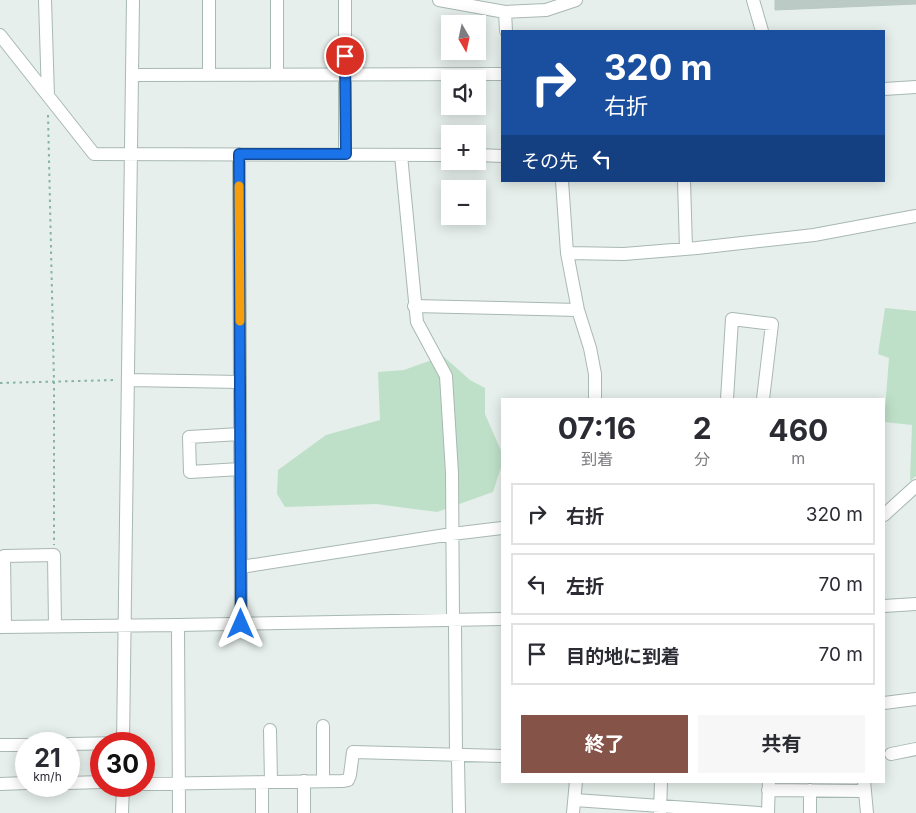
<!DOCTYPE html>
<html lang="ja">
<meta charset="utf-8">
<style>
body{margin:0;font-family:Inter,"Noto Sans JP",sans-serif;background:#f7f7f7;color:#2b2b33;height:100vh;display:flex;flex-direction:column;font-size:19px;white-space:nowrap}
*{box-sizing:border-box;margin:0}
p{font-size:16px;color:#7c7c81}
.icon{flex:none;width:28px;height:28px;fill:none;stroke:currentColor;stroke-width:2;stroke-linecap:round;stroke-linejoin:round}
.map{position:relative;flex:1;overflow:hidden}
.panel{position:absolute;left:501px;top:398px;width:384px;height:385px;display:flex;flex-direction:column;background:#fff;border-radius:0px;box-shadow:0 2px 12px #0003}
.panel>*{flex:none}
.hud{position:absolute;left:501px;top:30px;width:384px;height:152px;border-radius:0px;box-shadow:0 2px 12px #0003;background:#1a4fa0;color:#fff;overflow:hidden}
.needle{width:32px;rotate:171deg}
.buttons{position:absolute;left:441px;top:15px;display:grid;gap:10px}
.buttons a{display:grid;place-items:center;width:45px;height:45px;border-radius:0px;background:#fff;box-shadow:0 2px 12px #0003;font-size:25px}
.speed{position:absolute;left:15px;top:732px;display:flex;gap:10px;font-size:25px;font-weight:700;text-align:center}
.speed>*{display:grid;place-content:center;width:65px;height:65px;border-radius:50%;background:#fff;box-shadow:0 2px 12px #0003;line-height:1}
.speed small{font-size:12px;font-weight:400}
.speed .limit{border:8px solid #d22;background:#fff;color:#111}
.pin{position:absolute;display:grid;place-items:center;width:42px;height:42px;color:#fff;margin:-21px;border:2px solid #fff;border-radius:50%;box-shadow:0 1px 5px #0007}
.me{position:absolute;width:55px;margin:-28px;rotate:0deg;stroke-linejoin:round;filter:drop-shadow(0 0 4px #0008)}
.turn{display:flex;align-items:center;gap:18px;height:105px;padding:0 20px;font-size:22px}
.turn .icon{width:65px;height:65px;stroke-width:2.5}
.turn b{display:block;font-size:35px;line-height:42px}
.then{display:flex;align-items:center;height:48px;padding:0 20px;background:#0003;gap:10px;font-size:19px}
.eta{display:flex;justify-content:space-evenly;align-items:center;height:85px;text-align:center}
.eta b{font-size:30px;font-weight:700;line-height:35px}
.primary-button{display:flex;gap:10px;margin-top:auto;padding:10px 20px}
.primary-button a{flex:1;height:58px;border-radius:0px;background:#855347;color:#fff;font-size:20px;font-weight:700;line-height:58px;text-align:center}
.primary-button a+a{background:#f7f7f7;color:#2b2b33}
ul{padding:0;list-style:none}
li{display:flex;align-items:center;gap:15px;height:62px;margin:0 10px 8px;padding:0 10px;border:2px solid #e1e1e2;border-radius:0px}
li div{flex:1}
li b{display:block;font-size:19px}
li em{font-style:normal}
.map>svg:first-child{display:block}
.green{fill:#bfe0c8}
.building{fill:#bbcac4;stroke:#b8c9c2}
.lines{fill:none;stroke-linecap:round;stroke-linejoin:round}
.minor-casing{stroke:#a8b8b2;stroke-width:14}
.path{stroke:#86b3a5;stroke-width:2;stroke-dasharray:2.5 4;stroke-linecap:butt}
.minor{stroke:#fff;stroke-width:12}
.route-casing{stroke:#114b97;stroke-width:12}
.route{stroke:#1a73e8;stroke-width:9}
.slow{stroke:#f59e0b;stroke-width:9}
</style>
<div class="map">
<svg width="916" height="813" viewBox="0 0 916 813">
<rect width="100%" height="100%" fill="#e6efeb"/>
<!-- green -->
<path class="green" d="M885,308L916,311V476L910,481L912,425L884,422L889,358L878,354Z
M443,356L470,380L485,388V414L502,453V464L493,492L437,512L376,504L285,507L277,494L278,470L326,435L380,420L378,372L404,370Z"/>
<!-- building -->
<path class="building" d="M775,0H916V4L775,10Z"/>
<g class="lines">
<defs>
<path id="minor" d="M45,0L48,96
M345,0V154
M439,0L505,12L546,10L576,0
M753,0L762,31
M505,12L506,31
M0,35L94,154L450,155
M209,74V0
M277,74V0
M132,75L502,74
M884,89L916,87
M239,154L241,624
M401,155L417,322L446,376L452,473L453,619L455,625L456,755L458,760L459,813
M478,155L502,156
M562,181L567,253L578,310L590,348L595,374V399
M684,181L686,249
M567,253L624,254L697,248L814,235L916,216
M414,306L578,310
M129,380L240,382
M727,399L732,319L772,324L763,399
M240,434L189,437L190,472L240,469
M884,515L916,486
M241,567L452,534L502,528
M884,606L916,604
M178,625L179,813
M0,627L178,625L502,619
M5,627L4,556L54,555L55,626
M884,703L916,699
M323,726V781
M270,730L271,782
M69,744L123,743
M123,744L133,0
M0,745H26
M891,754L916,749
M304,781V813
M864,781L867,813
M262,782V813
M69,783L101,782
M0,784L26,783
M144,784L342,781L348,780L350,775L353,752L502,756
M768,790L865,791
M575,800L759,813
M122,813L123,786
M573,813L576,781
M660,813L661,781
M768,813L769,781
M810,813V790"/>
</defs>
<!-- minor casing -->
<use href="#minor" class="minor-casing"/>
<!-- path -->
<path class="path" d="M48,115L54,382V545
M0,383L117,380"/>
<!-- minor -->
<use href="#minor" class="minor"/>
</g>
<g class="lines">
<defs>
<path id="route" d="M241,624L239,154H346L345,56"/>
</defs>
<!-- route casing -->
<use href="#route" class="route-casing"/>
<!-- route -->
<use href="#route" class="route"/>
<!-- slow -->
<path class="slow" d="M239,186L240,321"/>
</g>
</svg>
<div class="buttons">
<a><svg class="needle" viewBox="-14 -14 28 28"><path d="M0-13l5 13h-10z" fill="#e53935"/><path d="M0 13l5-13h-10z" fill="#7c7c81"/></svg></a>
<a><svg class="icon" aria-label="sound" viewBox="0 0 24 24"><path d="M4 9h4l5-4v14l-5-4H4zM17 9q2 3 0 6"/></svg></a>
<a>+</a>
<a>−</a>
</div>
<div class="speed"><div>21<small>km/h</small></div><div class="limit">30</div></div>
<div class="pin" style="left:345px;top:56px;background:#d93025"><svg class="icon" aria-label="arrive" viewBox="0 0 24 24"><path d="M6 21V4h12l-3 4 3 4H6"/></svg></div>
<svg class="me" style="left:241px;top:624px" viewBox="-20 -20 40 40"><path d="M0-17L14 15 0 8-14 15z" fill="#1a73e8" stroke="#fff" stroke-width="4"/></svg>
<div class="hud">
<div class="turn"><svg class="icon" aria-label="right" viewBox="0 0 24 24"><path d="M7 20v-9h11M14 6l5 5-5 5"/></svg><div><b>320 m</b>右折</div></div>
<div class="then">その先<svg class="icon" aria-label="left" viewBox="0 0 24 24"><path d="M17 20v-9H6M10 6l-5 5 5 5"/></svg></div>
</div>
<section class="panel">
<div class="eta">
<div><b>07:16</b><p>到着</p></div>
<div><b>2</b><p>分</p></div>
<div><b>460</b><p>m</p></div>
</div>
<ul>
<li><svg class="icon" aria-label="right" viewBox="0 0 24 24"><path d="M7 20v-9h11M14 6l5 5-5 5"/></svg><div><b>右折</b></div><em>320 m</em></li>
<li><svg class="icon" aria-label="left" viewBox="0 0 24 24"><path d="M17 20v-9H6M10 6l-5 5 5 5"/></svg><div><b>左折</b></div><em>70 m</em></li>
<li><svg class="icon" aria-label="arrive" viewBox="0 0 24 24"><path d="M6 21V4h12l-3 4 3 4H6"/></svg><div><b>目的地に到着</b></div><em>70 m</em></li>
</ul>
<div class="primary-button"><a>終了</a><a>共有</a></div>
</section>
</div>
